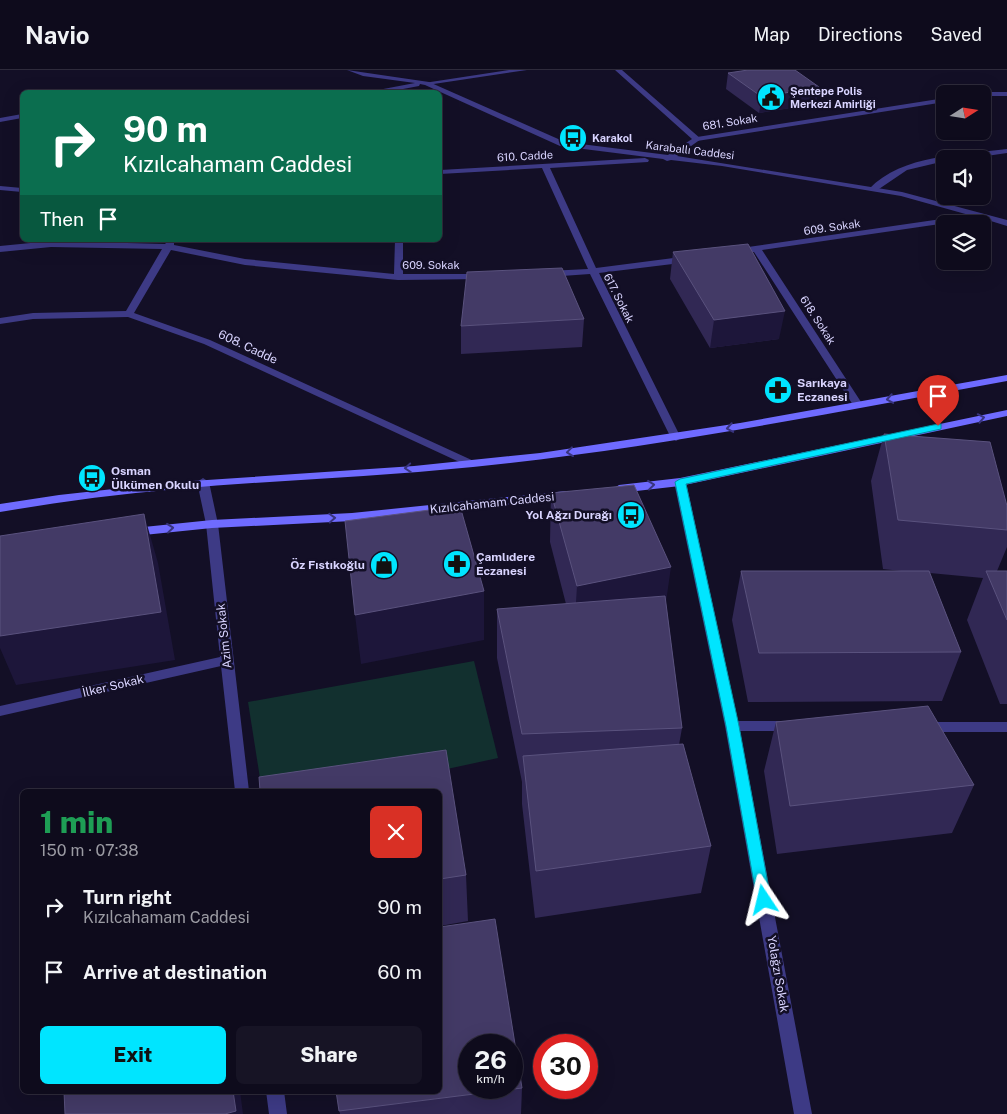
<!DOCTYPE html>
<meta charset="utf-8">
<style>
body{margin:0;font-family:"Public Sans",sans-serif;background:#171425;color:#f1f3f6;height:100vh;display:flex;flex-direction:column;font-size:19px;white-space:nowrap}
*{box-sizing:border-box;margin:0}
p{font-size:16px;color:#9b9ba3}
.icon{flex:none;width:28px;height:28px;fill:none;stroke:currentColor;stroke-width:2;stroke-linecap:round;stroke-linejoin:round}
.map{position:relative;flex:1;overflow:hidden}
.panel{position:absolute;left:20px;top:719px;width:422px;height:305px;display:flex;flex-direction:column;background:#0e0b1c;border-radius:8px;box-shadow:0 5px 20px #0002,0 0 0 1px #2e2b3b}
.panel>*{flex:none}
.top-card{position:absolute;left:20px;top:20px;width:422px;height:152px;border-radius:8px;box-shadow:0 5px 20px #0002,0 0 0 1px #2e2b3b;background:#0b6e4f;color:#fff;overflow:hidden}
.needle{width:32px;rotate:78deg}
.tools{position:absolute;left:936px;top:15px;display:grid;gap:10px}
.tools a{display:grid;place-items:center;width:55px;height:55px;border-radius:8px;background:#0e0b1c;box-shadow:0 5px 20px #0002,0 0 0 1px #2e2b3b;font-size:25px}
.speed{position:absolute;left:458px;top:964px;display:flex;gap:10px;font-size:25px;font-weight:700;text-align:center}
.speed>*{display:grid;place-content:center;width:65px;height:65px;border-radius:50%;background:#0e0b1c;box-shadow:0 5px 20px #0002,0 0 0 1px #2e2b3b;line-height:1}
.speed small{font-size:12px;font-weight:400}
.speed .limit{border:8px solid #d22;background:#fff;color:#111}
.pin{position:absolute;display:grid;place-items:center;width:42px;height:42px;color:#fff;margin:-51px -21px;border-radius:50% 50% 50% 0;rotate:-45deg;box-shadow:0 0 5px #0007}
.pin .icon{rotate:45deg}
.me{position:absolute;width:55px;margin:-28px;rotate:350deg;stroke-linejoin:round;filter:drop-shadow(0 0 4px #0008)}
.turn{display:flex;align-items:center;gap:18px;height:105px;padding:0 20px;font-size:22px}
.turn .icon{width:65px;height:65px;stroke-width:2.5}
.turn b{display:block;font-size:35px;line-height:42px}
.then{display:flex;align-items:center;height:48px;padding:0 20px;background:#0003;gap:10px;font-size:19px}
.round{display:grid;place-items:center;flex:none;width:52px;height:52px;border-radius:8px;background:#171425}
.head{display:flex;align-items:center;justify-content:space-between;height:85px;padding:0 20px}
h1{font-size:30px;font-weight:800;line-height:38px;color:#1e9e55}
.button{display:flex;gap:10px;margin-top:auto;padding:10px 20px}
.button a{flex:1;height:58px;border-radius:8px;background:#00e5ff;color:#111;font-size:20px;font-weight:800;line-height:58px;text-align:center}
.button a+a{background:#171425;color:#f1f3f6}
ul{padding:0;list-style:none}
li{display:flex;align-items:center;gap:15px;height:65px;padding:0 20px}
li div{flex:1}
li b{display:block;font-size:19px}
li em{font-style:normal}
header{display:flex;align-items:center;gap:30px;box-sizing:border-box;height:70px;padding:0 25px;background:#0e0b1c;border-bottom:1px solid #2e2b3b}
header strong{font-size:24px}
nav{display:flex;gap:28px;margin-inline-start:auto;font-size:18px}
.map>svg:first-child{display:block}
.green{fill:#12302f}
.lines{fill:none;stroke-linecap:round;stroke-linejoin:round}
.minor{fill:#3d3a85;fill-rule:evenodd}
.tertiary{fill:#3d3a85;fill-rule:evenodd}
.secondary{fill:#6f6bff;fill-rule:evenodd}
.wall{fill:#312854}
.shaded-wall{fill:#1d163a}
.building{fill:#433a66;stroke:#5a527e;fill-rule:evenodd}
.oneway{stroke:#38347d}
.route{fill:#00e5ff;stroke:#0095a6}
.labels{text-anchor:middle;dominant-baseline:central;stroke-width:5;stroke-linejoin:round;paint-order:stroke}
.far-poi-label{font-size:11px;font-weight:bold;fill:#d9d4ff;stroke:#130f26;text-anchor:start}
.far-street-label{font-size:11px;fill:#d9d4ff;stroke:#130f26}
.street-label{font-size:12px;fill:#d9d4ff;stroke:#130f26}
.poi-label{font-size:12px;font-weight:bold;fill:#d9d4ff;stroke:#130f26;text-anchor:start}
</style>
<header>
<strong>Navio</strong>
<nav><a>Map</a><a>Directions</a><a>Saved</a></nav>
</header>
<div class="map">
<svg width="1007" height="1044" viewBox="0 0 1007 1044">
<rect width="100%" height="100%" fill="#130f26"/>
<!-- green -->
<path class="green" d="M474,591L498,688L345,721H262L248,632Z"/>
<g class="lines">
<!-- minor -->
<path class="minor" d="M347,0L429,12L565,72L668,85L692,69L615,0H622L701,69L677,86L902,122L1007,150V156L981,148L762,180L863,335L858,338L853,335L754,182L734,185L730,182L734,179L969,145L901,126L722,96L671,90L667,91L663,89L560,76L425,15L420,14L419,16L387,22H375L378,20L415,13L363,6Z
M22,44V48L0,52V48Z
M645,88L649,90L648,92L550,98L596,198L689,186L693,189L689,192L599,203L681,368L676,371L671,368L590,204L548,207L543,204L548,201L588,199L542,98L440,104V100Z
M0,116L22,118V122L0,120Z
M169,170H174V175L245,189L394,204L395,170H403V204H486L488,206L483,209L398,210L245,195L171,180L134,243L210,270L476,392L478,394L476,396H468L204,274L128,247L33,249L0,254V248L33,243L126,241L162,179L51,177L0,182V176L51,171L165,174Z
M203,408L209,412L218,454L249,721H235L221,596L0,646V636L220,587L206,454L197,412Z
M680,408L686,412L738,651H792L797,652L799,656L797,660L792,661H740L812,1044H794L725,656L674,412Z
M925,652H1007V662H925L920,661L918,657L920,653Z
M266,1021H284L287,1044H269Z"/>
<!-- tertiary -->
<path class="tertiary" d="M509,0H527L427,15L424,13Z
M982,22H1007V26H982V24H979Z
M945,28V32L697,71L693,69L697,67Z
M1007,79V83L966,89H945V91L907,100L876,121L869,119C903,84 961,85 1007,79Z"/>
<!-- secondary -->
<path class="secondary" d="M1007,305V311C830,343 652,379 473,397C374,407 276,410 177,419C118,424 59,432 0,442V434L59,425L177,412L414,396L540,383L740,353Z
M1007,340V346L680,416L619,423L613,419L619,415L680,408Z
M567,421L571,422L573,425L571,428L352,451L212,458L134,466L128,462L134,458L212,450L352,443Z"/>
</g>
<!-- wall -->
<path class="wall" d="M728,3L819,17L816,34L759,43L726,19Z
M673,182L779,269L710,278L670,209Z
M584,249L582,277L461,284V256Z
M884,364L1007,436V477L997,501H1007V634H1000L967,550L983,508L930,503L961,582L942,631L748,632L732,550L741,501H901L883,499L871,411Z
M551,423L666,533L682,658L679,675L711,776L701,823L535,848L522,734V712L497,588V539L566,534L550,472Z
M776,652L974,715L952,763L777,784L764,701Z
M440,721L466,805L468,851L440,856Z
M522,1018L521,1044H340L336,1021Z"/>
<!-- shaded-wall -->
<path class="shaded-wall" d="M819,17L816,34L759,43L762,27Z
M785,241L779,269L710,278L714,250Z
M144,444L158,493L175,590L16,615L0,578V566Z
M671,497L664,546L574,564L577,516Z
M484,521V570L361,594L355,545Z
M233,1021H240L243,1044H225Z"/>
<!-- building -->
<path class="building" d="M748,0H795L819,17L762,27L728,3Z
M748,174L785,241L714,250L673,182Z
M562,198L584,249L461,256L467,202Z
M884,364L990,372L1007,436V460L898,450Z
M634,415L671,497L577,516L551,423Z
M460,436L484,521L355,545L345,451Z
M144,444L161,542L0,566V466Z
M741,501H929L961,582L759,583Z
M986,501H1007V550Z
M665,526L682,658L522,664L497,539Z
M928,636L974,715L790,736L776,652Z
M683,674L711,776L536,801L523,686Z
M446,680L466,805L440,809V721H260L259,707Z
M495,849L522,1018L339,1041L336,1021H440V857ZM469,975H511V1018H469Z
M64,1021H233L236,1041L225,1044H65Z"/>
<!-- one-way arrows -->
<defs><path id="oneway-chevron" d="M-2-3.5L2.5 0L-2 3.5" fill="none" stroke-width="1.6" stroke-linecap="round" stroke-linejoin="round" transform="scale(1.25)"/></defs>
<g class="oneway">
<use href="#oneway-chevron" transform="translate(890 329) rotate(170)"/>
<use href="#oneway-chevron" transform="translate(981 348) rotate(-11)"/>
<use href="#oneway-chevron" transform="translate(730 358) rotate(170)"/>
<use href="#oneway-chevron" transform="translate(570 382) rotate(173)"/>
<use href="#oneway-chevron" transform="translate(408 398) rotate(176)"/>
<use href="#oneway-chevron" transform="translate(651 415) rotate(-6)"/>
<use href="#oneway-chevron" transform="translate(332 448) rotate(-3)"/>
<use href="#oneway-chevron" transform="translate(170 458) rotate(-6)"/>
</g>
<!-- route -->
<path class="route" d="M938,354H941V359L686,414L739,656L771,830L769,835L764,837L759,835L757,830L726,656L675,412L680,409Z"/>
<!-- icons -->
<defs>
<symbol id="civic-disc" viewBox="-11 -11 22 22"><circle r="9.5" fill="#00e5ff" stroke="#130f26"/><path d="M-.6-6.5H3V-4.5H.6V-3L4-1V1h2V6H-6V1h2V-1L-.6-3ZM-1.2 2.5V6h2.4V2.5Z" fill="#111"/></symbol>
<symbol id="bus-disc" viewBox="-11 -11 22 22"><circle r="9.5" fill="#00e5ff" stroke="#130f26"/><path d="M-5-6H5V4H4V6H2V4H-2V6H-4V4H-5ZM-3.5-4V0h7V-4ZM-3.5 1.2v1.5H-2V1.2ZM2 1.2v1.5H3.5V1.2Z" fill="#111"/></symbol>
<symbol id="pharmacy-disc" viewBox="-11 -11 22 22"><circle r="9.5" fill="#00e5ff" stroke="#130f26"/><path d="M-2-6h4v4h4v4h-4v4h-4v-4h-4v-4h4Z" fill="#111"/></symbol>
<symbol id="shop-disc" viewBox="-11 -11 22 22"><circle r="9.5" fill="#00e5ff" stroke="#130f26"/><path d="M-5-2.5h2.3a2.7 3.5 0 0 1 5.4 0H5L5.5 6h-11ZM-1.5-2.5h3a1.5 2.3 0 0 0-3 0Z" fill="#111"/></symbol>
</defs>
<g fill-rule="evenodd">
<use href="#civic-disc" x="755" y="11" width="32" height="32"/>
<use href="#bus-disc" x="557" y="52" width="32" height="32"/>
<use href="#pharmacy-disc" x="762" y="304" width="32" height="32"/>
<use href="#bus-disc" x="76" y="392" width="32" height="32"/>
<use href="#bus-disc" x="615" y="429" width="32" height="32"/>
<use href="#pharmacy-disc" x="441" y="478" width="32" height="32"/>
<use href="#shop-disc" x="368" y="479" width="32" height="32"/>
</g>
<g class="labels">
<!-- far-poi labels -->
<g class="far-poi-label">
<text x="790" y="21">Şentepe Polis<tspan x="790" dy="13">Merkezi Amirliği</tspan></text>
<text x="592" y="68">Karakol</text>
</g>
<!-- far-street labels -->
<g class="far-street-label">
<text transform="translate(730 52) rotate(-9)">681. Sokak</text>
<text transform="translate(690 80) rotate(7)">Karaballı Caddesi</text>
<text transform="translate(525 86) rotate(-3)">610. Cadde</text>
<text transform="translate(832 157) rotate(-8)">609. Sokak</text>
<text x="431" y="195">609. Sokak</text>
<text transform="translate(619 228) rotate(63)">617. Sokak</text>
<text transform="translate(818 250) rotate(57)">618. Sokak</text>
</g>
<!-- street labels -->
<g class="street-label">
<text transform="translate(248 277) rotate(25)">608. Cadde</text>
<text transform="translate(492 433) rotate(-6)">Kızılcahamam Caddesi</text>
<text transform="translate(224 566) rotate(-96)">Azim Sokak</text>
<text transform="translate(113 616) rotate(-13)">İlker Sokak</text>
<text transform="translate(778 904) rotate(80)">Yolağzı Sokak</text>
</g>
<!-- poi labels -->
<g class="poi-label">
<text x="797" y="313">Sarıkaya<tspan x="797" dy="14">Eczanesi</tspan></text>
<text x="111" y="401">Osman<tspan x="111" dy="14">Ülkümen Okulu</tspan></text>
<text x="612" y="445" text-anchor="end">Yol Ağzı Durağı</text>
<text x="476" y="487">Çamlıdere<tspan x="476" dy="14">Eczanesi</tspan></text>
<text x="365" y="495" text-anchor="end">Öz Fıstıkoğlu</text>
</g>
</g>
</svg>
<div class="tools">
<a><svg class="needle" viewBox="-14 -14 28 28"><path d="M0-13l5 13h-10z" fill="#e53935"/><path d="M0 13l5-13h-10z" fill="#9b9ba3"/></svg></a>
<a><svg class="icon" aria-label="sound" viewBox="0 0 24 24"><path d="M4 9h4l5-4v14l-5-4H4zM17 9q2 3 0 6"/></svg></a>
<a><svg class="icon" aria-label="layers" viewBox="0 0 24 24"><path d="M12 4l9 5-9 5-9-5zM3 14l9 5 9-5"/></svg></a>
</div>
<div class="speed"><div>26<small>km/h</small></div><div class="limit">30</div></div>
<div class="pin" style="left:938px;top:356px;background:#d93025"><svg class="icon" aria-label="arrive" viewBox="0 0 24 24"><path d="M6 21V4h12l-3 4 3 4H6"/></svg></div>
<svg class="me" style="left:764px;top:830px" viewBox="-20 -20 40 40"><path d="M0-17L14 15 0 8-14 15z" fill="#00e5ff" stroke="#fff" stroke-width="4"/></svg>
<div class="top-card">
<div class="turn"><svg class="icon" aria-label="right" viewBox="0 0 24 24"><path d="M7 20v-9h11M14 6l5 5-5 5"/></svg><div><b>90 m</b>Kızılcahamam Caddesi</div></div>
<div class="then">Then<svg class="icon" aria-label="arrive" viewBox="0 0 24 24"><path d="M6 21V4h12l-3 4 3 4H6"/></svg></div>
</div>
<section class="panel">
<div class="head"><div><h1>1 min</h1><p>150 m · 07:38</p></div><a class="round" style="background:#d93025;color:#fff"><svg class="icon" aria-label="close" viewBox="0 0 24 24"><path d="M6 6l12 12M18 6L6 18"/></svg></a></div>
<ul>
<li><svg class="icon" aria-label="right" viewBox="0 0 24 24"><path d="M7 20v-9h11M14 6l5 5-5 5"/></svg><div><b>Turn right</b><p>Kızılcahamam Caddesi</p></div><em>90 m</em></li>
<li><svg class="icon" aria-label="arrive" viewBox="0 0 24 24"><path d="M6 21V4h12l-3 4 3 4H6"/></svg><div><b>Arrive at destination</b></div><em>60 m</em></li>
</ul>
<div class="button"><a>Exit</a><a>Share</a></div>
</section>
</div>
